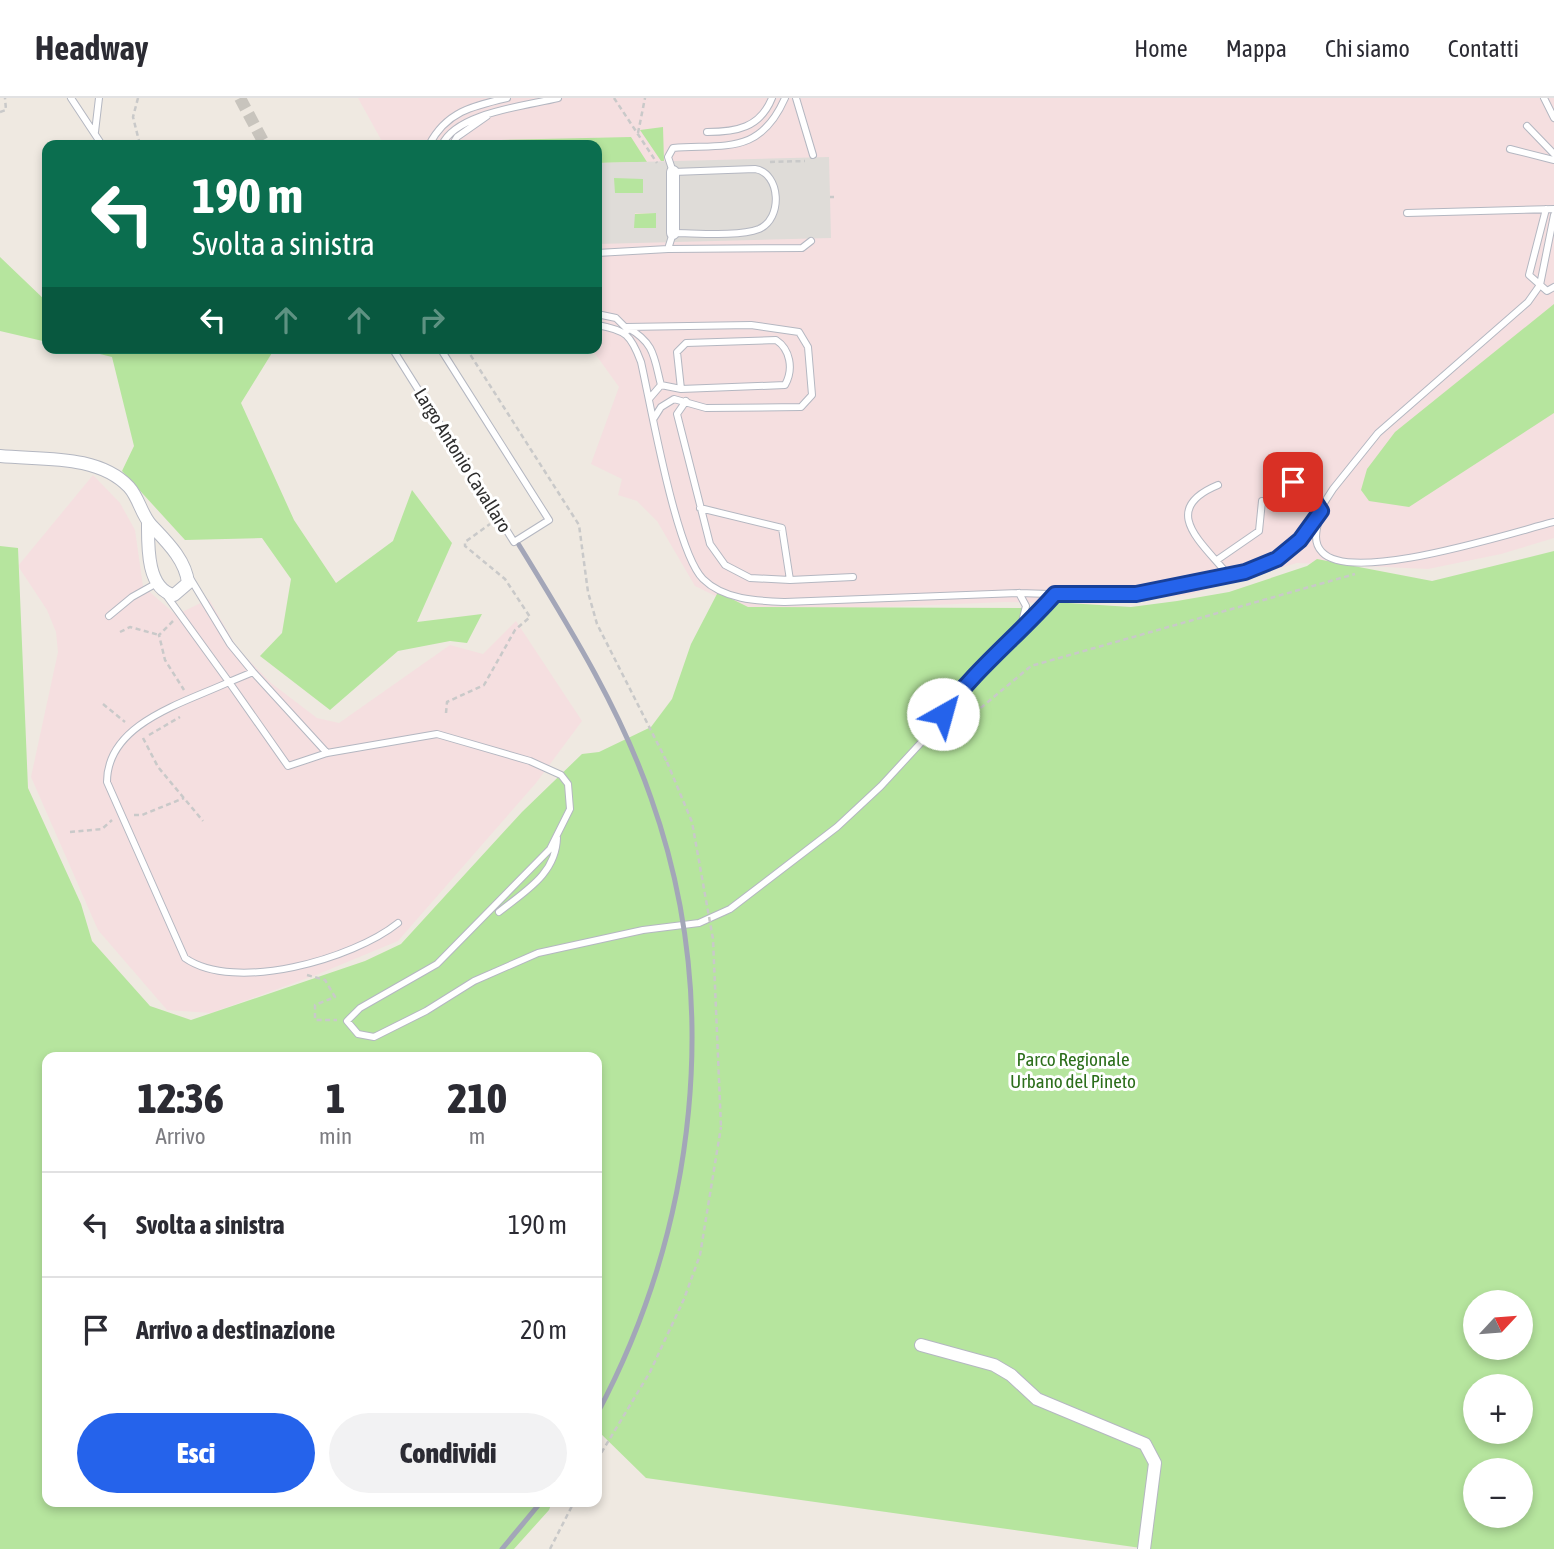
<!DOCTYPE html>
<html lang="it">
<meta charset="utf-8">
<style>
body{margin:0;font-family:"Asap Condensed",sans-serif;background:#f2f2f3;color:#2b2b33;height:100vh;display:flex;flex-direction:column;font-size:26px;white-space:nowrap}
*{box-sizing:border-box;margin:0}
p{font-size:23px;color:#7c7c81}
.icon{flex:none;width:38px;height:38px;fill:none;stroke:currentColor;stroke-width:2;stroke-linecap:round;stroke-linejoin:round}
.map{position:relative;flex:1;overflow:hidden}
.sheet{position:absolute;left:42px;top:954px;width:560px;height:455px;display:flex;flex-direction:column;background:#fff;border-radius:14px;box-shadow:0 4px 10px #0003}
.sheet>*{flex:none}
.banner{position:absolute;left:42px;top:42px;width:560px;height:214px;border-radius:14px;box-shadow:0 4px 10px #0003;background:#0b6e4f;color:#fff;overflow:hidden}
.needle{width:46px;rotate:64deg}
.fabs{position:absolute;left:1463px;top:1192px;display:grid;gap:14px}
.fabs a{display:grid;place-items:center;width:70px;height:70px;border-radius:50%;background:#fff;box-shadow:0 4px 10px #0003;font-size:35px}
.pin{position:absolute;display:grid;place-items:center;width:60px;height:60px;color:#fff;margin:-30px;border-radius:14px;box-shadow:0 4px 10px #0006}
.me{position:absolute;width:77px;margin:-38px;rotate:38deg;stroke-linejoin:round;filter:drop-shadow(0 0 5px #0008)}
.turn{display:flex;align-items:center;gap:24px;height:147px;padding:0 35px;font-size:32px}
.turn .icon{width:91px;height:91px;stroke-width:2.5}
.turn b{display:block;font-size:49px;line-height:60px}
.lanes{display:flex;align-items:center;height:66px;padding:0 35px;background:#0003;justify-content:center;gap:35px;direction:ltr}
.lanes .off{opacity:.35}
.eta{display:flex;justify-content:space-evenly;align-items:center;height:119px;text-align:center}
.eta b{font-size:42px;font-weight:800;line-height:49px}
.button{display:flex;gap:14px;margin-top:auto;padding:14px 35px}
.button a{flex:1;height:80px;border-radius:42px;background:#2563eb;color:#fff;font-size:28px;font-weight:800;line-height:80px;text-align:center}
.button a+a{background:#f2f2f3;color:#2b2b33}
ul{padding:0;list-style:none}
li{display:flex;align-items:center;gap:21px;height:105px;padding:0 35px;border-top:2px solid #e1e1e2}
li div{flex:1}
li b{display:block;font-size:26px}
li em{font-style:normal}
header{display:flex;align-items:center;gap:42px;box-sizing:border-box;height:98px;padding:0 35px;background:#fff;border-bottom:2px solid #e1e1e2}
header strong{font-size:33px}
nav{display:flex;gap:38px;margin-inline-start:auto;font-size:24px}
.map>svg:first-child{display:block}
.medical{fill:#f5dfe0}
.green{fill:#b6e59e;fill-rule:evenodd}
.plaza{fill:#dfdcd8;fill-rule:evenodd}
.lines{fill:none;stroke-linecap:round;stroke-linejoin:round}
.street-tunnel{stroke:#c8c4bd;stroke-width:12;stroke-dasharray:12 6;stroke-linecap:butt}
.lane-casing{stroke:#b4b7c1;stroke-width:8}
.street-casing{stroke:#b4b7c1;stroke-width:14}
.path{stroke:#c9c9c9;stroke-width:2.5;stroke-dasharray:5 3.5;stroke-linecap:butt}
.lane{stroke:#fff;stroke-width:6}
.street{stroke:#fff;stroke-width:12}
.rail{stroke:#a3a6b8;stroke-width:5}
.path-bridge{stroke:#c9c9c9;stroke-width:2.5;stroke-dasharray:5 3.5;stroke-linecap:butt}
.route-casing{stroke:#184099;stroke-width:18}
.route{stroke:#2563eb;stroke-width:12}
.labels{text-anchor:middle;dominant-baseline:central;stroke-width:6;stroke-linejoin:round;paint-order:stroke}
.street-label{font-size:19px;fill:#2e2e2e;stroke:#fff}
.park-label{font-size:19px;fill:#2c6e1b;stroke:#fff}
</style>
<header>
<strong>Headway</strong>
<nav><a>Home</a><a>Mappa</a><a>Chi siamo</a><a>Contatti</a></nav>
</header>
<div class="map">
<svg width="1554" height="1451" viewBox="0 0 1554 1451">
<rect width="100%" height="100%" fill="#efe9e1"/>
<!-- medical -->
<path class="medical" d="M358,0H1554V440L1501,456L1428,471L1297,465L1188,497L1099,506L1005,504L835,511L738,509L695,488L657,423L637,403L618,397L622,381L591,366L619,289L591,250H597V47H384Z
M93,377L120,405L135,432L143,488L176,517L209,501L237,550L271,585L317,620L339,625L450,547L483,556L516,523L582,623L536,685L398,843L316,877L211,915L167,912L98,832L31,679L58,554L56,534L47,512L18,468Z"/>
<!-- green -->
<path class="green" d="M663,29L664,63H661L640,32Z
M631,39L647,64L597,65V47H501V42Z
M614,80H643V95H614Z
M656,115V130H634V116Z
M0,159L47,204V244L0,233Z
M1554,206V315L1409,409L1369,403L1361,392L1367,371L1395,334Z
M76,250H275L241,305L294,422L336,485L393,443L412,392L452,445L417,524L482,516L467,545L450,543L398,553L330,612L260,558L282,535L291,481L262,440L185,442L122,373L134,348L112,259Z
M0,448L18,450L28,690L81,806L92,843L150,908L191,922L365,863L401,846L522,714L582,656L599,654L651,629L672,601L691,546L718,494L748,509L1035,510L1052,504L1131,509L1177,503L1229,494L1307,468L1317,461L1432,483L1554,453V1451H1148L646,1380L597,1332V959H47V1404H552L549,1412L514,1451H0ZM1475,1204H1521V1250H1475ZM1475,1288H1521V1334H1475ZM1475,1372H1521V1418H1475Z"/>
<!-- plaza -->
<path class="plaza" d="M829,59L831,140L597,146V65ZM614,80L643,81V95H615ZM656,115V130H634L635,115Z"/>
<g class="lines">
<!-- street-tunnel -->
<path class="street-tunnel" d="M240,0L265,47"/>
<defs>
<path id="lane" d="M71,0L102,47
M796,0L813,57
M1544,0L1554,20
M1527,28L1554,56
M95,34L99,0
M707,34C736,34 760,30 772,0
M429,47C446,14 472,8 507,0
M442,47C456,15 525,8 558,0
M452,47L457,39L487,18
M1510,51L1554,62
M1546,111L1529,177L1547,193L1554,189
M1407,115L1554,111
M668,151L802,150L811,143
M597,155L668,151L673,135C696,135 738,139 759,131C783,121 781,75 755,71L673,74L668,59L673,50C726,46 760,57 785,0
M597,216L616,220L628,232
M597,227C626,232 631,237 641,264C651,308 676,454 703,481C724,502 758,503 785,504L1019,495L1110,498L1229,478L1277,462L1300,442L1333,391L1378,335L1528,204L1540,187L1554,117
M626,229L751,227L799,234L808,249L812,297L801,309L706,310L674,301L661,309L654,320
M628,230C655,245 654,260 661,287L649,301
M392,250L514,444L549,422L440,250
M661,287L681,291L785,287C794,271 790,251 776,242L686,245L677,254L681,291
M686,303L677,316L710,446L725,467L750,480L790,482L853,479
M1292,385L1308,393L1321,413C1318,427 1311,443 1322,454C1352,487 1513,434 1554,424
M1218,387C1157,412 1204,446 1229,478
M700,410L782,430L790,482
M1217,462L1259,433L1262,403
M190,480L230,546L253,574
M1019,495L1026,508L1020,532
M166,497L229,584C184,605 107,625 107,684L185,860C235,895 353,861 398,825
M109,518L132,499L157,485
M327,655L253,574L229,584L288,668L327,655L437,636L530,663L561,677L568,686L570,711L550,751L437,866L360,910L347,923L358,936L374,939L426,913L474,883L538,855L643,832L699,825L730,811L837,729L881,688L929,636L957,596L1037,519L1054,496
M499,814C525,793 556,776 557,740"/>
<path id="street" d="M673,135V74
M0,358C42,362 98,356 129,389C139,400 141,416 151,427C166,443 186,462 188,485L174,497C146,491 148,446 148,423
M921,1247L994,1267L1011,1277L1037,1301L1145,1346L1155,1365L1144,1451"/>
</defs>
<!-- lane casing -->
<use href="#lane" class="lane-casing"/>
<!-- street casing -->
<use href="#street" class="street-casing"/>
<!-- path -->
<path class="path" d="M138,0L133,19L140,47
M614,0L657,65
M0,14L6,12L5,0
M638,35L645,0
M770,64L805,63
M830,99H834
M466,250L579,427L588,494L597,526L667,664
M173,523L159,537L165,562L184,592
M120,534L130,529L159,537
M103,606L125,624
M446,615L447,604L484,587L515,532L530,519L505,481L465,448V444L490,426
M149,637L180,619
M143,640L158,669L203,723
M935,648L1031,568L1355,476
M134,717H142L184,700
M70,734L102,731L112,722
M307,877L325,882L335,899L315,907V922H337
M597,1362L650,1274L684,1201L700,1157L721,1029
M550,1451L574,1404"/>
<!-- lane -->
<use href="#lane" class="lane"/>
<!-- street -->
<use href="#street" class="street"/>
<!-- rail -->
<path class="rail" d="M519,447C568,527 620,610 651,700C723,902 697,1128 597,1316
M502,1451L541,1404"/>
<!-- path-bridge -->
<path class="path-bridge" d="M667,664L692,724L713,841L721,1029"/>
</g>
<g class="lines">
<defs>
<path id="route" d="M943,616C975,571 1019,537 1055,496H1136L1245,474L1277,461L1300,442L1321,413L1308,393L1293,384"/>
</defs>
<!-- route casing -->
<use href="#route" class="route-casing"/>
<!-- route -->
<use href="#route" class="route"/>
</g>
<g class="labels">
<!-- street labels -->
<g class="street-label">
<text transform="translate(463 362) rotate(58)">Largo Antonio Cavallaro</text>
</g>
<!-- park labels -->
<g class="park-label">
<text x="1073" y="961">Parco Regionale<tspan x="1073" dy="22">Urbano del Pineto</tspan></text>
</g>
</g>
</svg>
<div class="fabs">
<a><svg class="needle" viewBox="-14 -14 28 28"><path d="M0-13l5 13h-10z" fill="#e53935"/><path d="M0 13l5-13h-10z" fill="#7c7c81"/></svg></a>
<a>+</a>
<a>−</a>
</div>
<div class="pin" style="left:1293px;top:384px;background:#d93025"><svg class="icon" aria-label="arrive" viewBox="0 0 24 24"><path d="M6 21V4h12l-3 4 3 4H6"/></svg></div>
<svg class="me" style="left:943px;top:616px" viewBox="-20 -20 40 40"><circle r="19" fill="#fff"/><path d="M0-13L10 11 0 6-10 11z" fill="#2563eb"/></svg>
<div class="banner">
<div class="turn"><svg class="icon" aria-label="left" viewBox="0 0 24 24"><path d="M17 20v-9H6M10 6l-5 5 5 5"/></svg><div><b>190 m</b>Svolta a sinistra</div></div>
<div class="lanes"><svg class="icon" aria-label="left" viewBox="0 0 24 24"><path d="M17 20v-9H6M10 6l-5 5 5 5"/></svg><svg class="icon off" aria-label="ahead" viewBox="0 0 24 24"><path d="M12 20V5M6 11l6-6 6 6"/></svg><svg class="icon off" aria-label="ahead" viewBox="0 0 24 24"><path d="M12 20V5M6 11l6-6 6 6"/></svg><svg class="icon off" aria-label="right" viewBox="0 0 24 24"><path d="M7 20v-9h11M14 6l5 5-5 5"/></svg></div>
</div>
<section class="sheet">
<div class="eta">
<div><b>12:36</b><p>Arrivo</p></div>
<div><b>1</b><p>min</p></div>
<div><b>210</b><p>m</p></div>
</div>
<ul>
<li><svg class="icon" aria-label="left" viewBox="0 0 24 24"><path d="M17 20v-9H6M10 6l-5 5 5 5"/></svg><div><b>Svolta a sinistra</b></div><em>190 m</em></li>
<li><svg class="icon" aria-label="arrive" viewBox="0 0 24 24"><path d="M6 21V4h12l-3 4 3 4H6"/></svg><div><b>Arrivo a destinazione</b></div><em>20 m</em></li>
</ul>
<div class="button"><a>Esci</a><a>Condividi</a></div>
</section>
</div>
